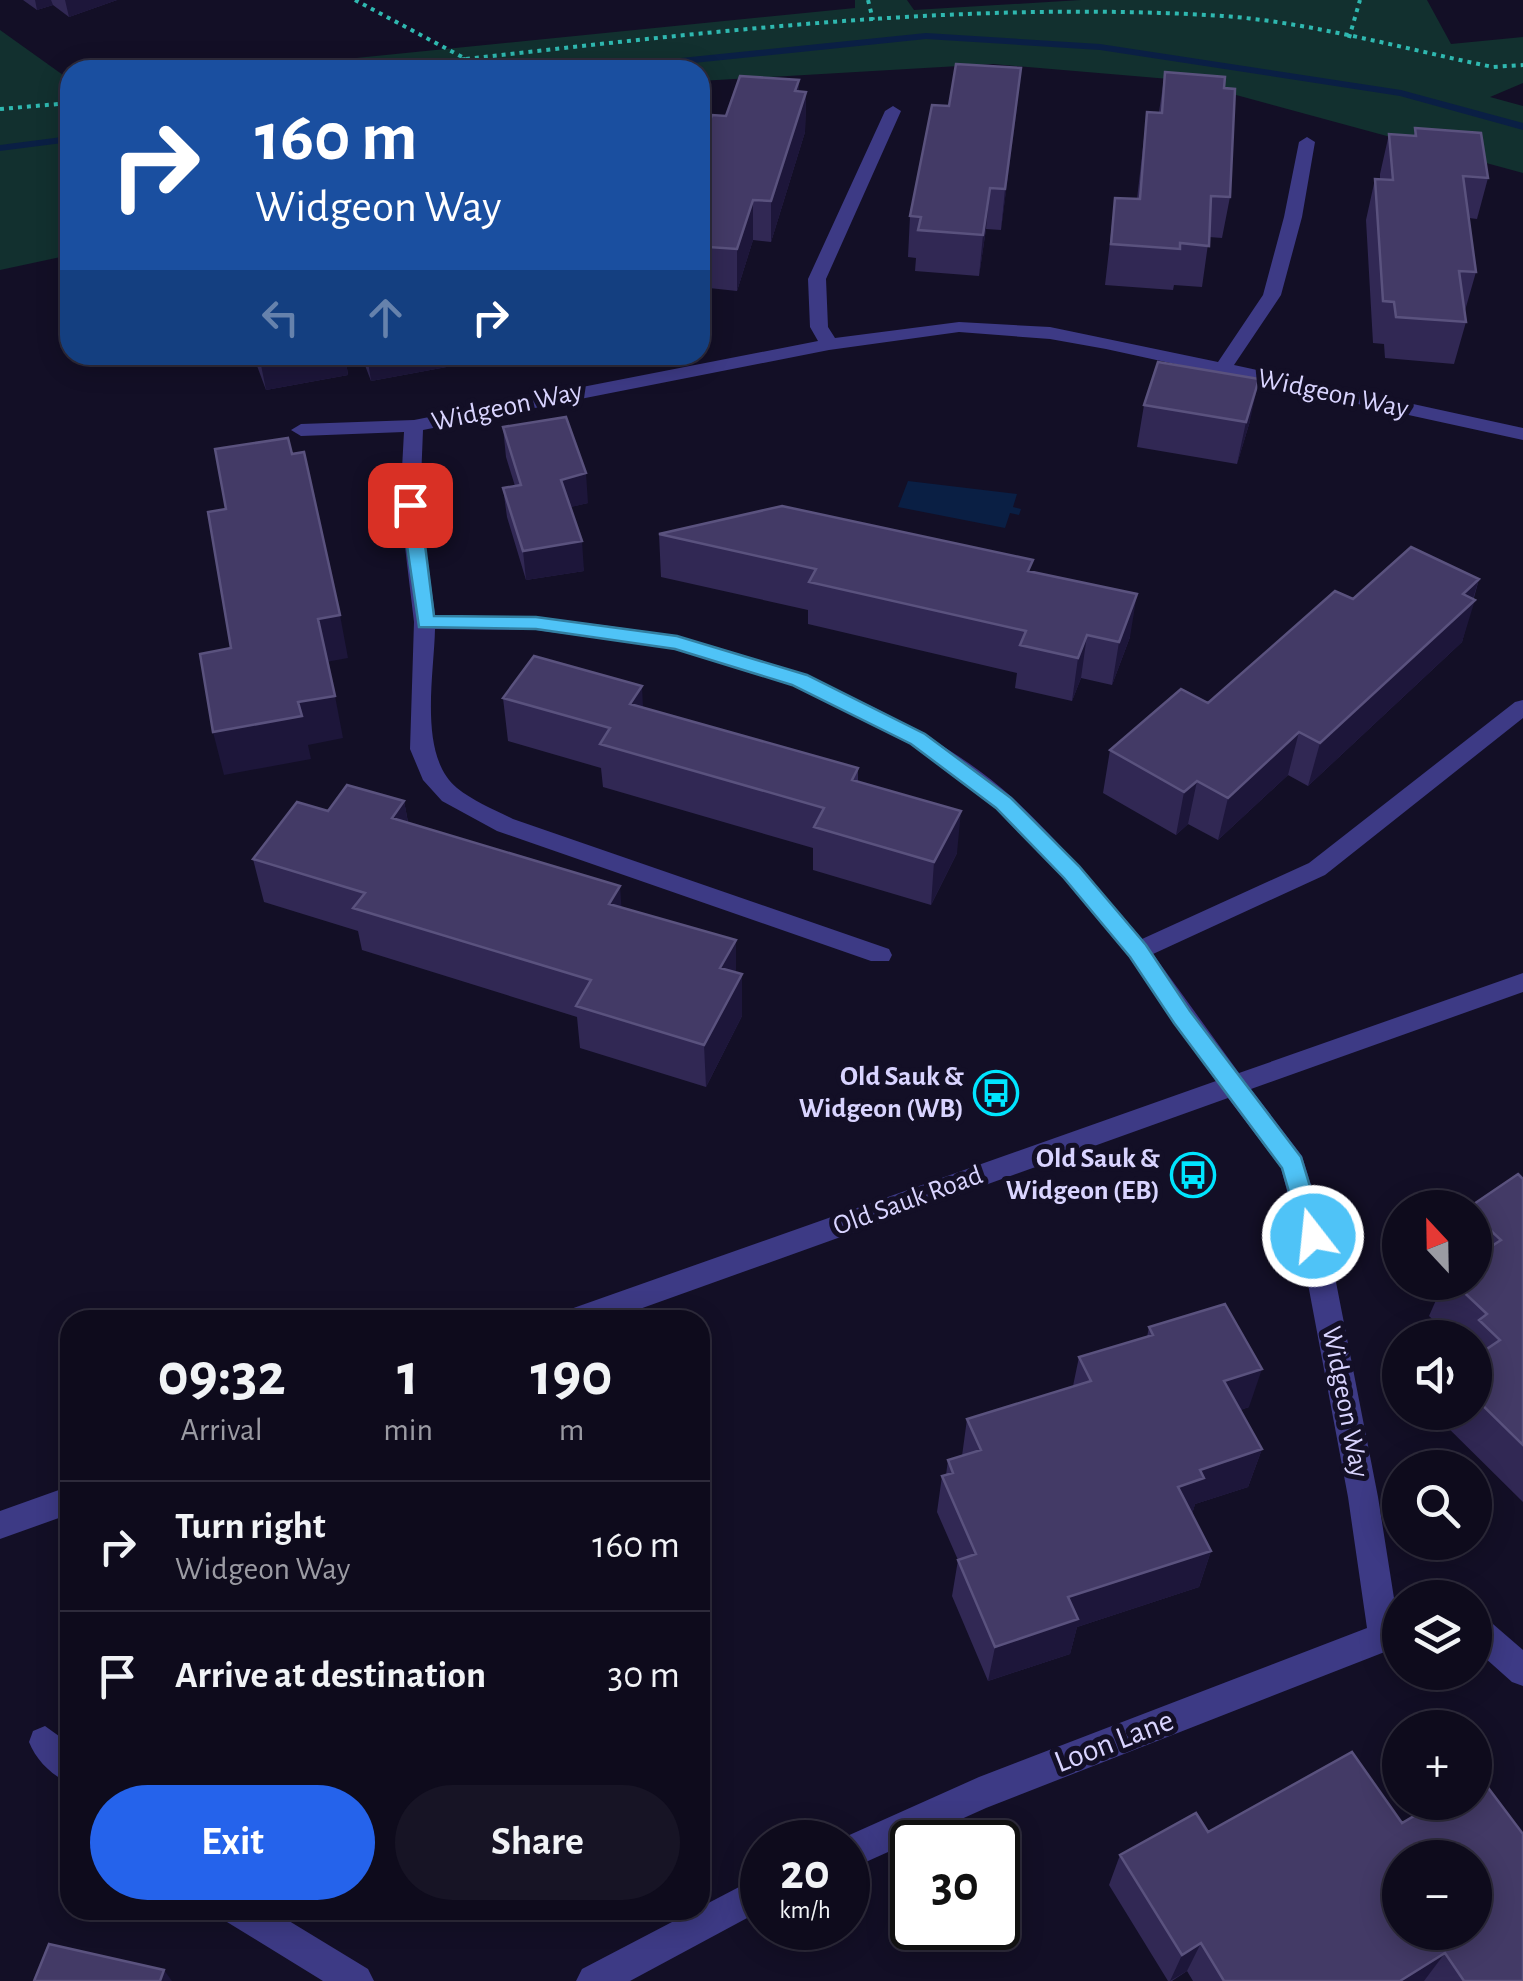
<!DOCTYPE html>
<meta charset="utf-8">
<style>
body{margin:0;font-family:"Alegreya Sans",sans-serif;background:#171425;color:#f1f3f6;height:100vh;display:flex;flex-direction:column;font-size:38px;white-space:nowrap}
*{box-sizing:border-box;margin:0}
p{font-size:32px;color:#9b9ba3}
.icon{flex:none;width:55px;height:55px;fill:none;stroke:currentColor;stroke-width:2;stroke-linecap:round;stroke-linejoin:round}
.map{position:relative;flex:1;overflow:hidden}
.panel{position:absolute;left:60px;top:1310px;width:650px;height:610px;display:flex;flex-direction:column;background:#0e0b1c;border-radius:30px;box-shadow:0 5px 25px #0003,0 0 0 2px #2e2b3b}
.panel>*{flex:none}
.hud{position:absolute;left:60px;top:60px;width:650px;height:305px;border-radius:30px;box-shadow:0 5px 25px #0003,0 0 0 2px #2e2b3b;background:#1a4fa0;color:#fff;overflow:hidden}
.needle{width:65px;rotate:338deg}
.buttons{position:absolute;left:1382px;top:1190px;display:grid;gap:20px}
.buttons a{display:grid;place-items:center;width:110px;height:110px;border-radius:50%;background:#0e0b1c;box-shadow:0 5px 25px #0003,0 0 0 2px #2e2b3b;font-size:50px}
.speed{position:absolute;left:740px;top:1820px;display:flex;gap:20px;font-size:50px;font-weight:700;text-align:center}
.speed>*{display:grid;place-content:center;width:130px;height:130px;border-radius:50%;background:#0e0b1c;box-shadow:0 5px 25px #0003,0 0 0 2px #2e2b3b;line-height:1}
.speed small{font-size:25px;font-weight:400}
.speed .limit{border:5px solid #111;border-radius:15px;background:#fff;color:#111}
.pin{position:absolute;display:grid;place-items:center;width:85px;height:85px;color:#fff;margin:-42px;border-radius:20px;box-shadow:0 5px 15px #0006}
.me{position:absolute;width:110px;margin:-55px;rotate:344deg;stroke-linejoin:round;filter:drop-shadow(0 0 8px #0008)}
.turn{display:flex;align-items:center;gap:35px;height:210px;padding:0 30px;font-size:45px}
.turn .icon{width:130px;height:130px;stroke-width:2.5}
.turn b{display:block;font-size:70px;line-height:85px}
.lanes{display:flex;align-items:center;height:95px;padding:0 30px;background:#0003;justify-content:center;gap:50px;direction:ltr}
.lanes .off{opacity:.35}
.eta{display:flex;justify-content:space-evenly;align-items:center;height:170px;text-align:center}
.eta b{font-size:60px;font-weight:600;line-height:70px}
.primary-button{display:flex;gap:20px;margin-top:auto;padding:20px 30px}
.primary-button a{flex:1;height:115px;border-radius:60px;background:#2563eb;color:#fff;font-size:40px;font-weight:600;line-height:115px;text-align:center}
.primary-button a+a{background:#171425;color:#f1f3f6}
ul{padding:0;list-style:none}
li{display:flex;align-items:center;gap:30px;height:130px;padding:0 30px;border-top:2px solid #2e2b3b}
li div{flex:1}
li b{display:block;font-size:38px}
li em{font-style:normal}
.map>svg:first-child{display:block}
.green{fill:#12302f}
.water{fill:#0a1f44}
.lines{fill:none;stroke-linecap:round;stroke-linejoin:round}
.stream{fill:#0a1f44;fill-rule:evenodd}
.path{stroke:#2fb8b0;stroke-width:4;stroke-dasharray:4 5;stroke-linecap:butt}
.minor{fill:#3d3a85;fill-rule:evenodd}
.wall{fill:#312854}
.shaded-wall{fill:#1d163a}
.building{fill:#433a66;stroke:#5a527e;stroke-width:2.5;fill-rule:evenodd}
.route{fill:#4fc3f7;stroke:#337fa1;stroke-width:2.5}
.labels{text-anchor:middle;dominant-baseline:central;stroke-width:10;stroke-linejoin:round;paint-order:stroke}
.street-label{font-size:28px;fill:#d9d4ff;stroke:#130f26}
.poi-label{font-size:28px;font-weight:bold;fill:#d9d4ff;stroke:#130f26;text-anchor:end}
.near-street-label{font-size:32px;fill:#d9d4ff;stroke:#130f26}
</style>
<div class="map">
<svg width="1523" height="1981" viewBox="0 0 1523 1981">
<rect width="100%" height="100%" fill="#130f26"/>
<!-- green -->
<path class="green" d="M855,0H907L914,10L1081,0H1427L1451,44L1523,37V83L1490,97L1523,106V173L1181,80L993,64L700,81V70H236L855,8Z
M0,30L70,80V255L0,270Z"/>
<!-- water -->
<path class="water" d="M908,481L1017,494L1013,507L1021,509L1019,515L1010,513L1005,528L898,507Z"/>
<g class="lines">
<!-- stream -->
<path class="stream" d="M926,33L1100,44L1401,90L1523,123V130L1400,96L1100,50L926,39L625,70H588L593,67Z
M70,136V142L0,151V145Z"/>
<!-- path -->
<path class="path" d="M355,0L466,59L367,70
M868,0L873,20
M1349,38L1360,0
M466,59C716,31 972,0 1224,16C1315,23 1404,49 1493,67L1523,65
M0,109L70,103"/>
<!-- minor -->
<path class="minor" d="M893,106L901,111L826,279L828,327L835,338L959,322L1050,327L1218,362L1263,295L1284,217L1299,142L1307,137L1315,142L1302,217L1281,295L1234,365L1523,428V440L1106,349L1050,339L959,332L829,350L423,430L420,505L435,615C601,617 724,634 875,708C924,733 973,762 1014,799C1060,842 1101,891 1142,939L1309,863L1515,702L1523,700V718L1325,875L1153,954L1239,1073L1523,973V992L1251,1089L1302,1156L1327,1236L1378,1497L1397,1617L1400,1616V1646L986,1808L848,1870V1842L836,1841L979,1777L1367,1628L1348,1497L1299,1236L1281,1168L1228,1098L609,1320H561L565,1311L1216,1081L1129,957L1063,878L996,809L910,744L791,685L675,649L536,630L435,629C434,676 418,756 457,788C473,801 495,810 513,819L889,949L892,955L889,961H871L497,831L442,801L423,780L410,749L414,622L400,505L404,432L301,436L291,430L301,424L414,420L818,341L810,327L808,279L885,111Z
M70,1486V1514L0,1539V1511Z
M1475,1614L1486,1618L1523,1650V1686L1512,1682L1475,1649Z
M45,1726L70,1744V1783C52,1776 36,1760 29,1742L33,1731Z
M762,1875V1910L630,1981H576L582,1969Z
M222,1910H271L368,1969L374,1981H323L227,1922Z"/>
</g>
<!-- wall -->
<path class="wall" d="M23,0H117L69,17L53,5L37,10Z
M1021,68L1001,230L986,229L979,276L915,271L916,258L908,257L910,216L949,106Z
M1165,72L1224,88L1230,197L1222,238L1209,237L1202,287L1174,285L1173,290L1105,285L1115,198L1137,199L1147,112H1159Z
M799,91L806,92L805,132L771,242L753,240L737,291L709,288L707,297L700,296V147L726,116Z
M1415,128L1488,178L1477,219L1469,218L1476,272L1464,314L1466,322L1454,364L1385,358L1384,344L1373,343L1366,220L1375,179H1380V174L1389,134L1414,136Z
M253,355H345L348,375L266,390Z
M361,355H511L371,381Z
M1144,405L1250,421L1237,464L1137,447Z
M503,427L588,503L570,507L584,571L526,580L507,517L503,488L515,486L506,457Z
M659,534L1032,571L1130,637L1112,685L1081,678L1072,701L1015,688L1017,673L808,624V610L661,577Z
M1479,579L1462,642L1308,786L1288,775L1218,840L1188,824L1176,835L1103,793L1110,750L1208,703L1353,599Z
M503,698L643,708L858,768V782L957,853L931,905L813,870V848L603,787L601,768L508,741Z
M404,801L408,822L622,907L736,940V973L742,974V1016L706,1087L580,1048L577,1017L362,950L358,931L264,902L253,859L328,811Z
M1523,1179V1502L1433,1413L1475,1412V1338H1452L1429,1316L1444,1282H1475V1208Z
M1149,1327L1249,1407L1240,1410L1262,1449L1248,1487L1195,1504L1192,1514L1211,1551L1199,1587L1077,1627L1070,1654L988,1681L952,1596L958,1560L937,1512L942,1476L946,1475L948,1460L962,1456L967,1419L1073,1386L1079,1357L1147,1337Z
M1402,1823L1523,1981H1193L1187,1971L1172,1981H1168L1109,1885L1120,1855L1208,1832Z"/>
<!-- shaded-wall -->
<path class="shaded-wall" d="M35,0H51L53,5L37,10Z
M65,0H117L69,17Z
M1021,68L1017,108L1001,230L1005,189Z
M799,80V114L806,92L805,132L771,242V201Z
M990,188L986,229L979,276L983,235Z
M753,200V240L737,291V249Z
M709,247V288L707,297L706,256Z
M259,355H345L348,375L266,390Z
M367,355H511L371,381Z
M1259,379L1250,421L1237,464L1246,422Z
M586,473L588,503L563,509L561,480Z
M582,541L584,571L526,580L523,551Z
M1479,579L1472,602L1475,600L1462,642L1308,786L1320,743Z
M1137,594L1130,637L1112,685L1119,642Z
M340,615L348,658L326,662L318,619Z
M1087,635L1081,678L1072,701L1078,658Z
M642,686L644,729L630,704Z
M335,696L343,738L308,745L311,759L224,775L213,732L298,702Z
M1299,732L1288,775L1218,840L1228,798Z
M1197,781L1188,824L1176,835L1184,792Z
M404,801L412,844L392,818Z
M961,811L957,853L931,905L934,862Z
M620,886L623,929L609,904Z
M736,940V983L720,968Z
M742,974V1016L706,1087L704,1045Z
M1262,1369L1249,1407L1212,1419L1224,1381Z
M1262,1449L1248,1487L1195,1504L1192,1515L1178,1487L1200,1470Z
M1211,1551L1199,1587L1077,1627L1070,1654L988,1681L995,1647L1068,1597Z
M1201,1943L1187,1971L1170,1981L1182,1955Z
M1445,1953L1424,1981H1400Z
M164,1970L172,1981H160Z"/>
<!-- building -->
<path class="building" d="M956,64L1021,68L1005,189L990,188L983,235L918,230L921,217L910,216L932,105L949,106Z
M1165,72L1225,77L1224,88L1235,89L1230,197L1211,196L1209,246L1180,243V249L1111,244L1115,198L1140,199L1147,112L1162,113Z
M740,76L799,80L795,91L806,92L771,201L753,200L737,249L709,247L706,256L700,255V147L712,115L726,116Z
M1415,128L1481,133L1488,178L1463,176L1476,272L1459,271L1466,322L1396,317L1394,302L1383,301L1375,179L1393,180L1389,134L1416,136Z
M1158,362L1259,379L1246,422L1144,405Z
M566,417L586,473L561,480L582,541L523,551L503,488L521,485L503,427Z
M288,438L292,454L304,452L340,615L318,619L335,696L298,702L302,716L213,732L200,654L231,648L208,512L226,509L215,449Z
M782,506L1033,560L1028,571L1137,594L1119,642L1087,635L1078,658L1020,645L1026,631L809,582L816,569L659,534Z
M1411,547L1479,579L1463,594L1475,600L1320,743L1299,732L1228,798L1197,781L1184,792L1110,750L1181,689L1208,703L1335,591L1353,599Z
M534,656L642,686L630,704L858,768L852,780L961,811L934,862L814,827L824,808L600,744L610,728L503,698Z
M347,785L404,801L392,818L620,886L609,904L736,940L720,968L742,974L704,1045L576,1006L591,980L353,908L365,893L253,859L297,802L328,811Z
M1518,1174L1523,1179V1445L1475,1398V1357L1500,1340L1479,1320L1487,1314L1453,1282H1475V1257L1501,1240L1475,1216V1208H1468Z
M1225,1304L1262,1369L1224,1381L1262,1449L1200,1470L1204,1478L1178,1487L1211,1551L1068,1597L1078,1619L995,1647L958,1560L976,1554L942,1476L953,1473L948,1460L981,1450L967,1419L1091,1381L1079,1357L1153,1335L1149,1327Z
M1352,1752L1402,1823L1426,1809L1432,1817L1457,1802H1475V1792L1486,1785L1523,1834V1981H1464L1445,1953L1400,1981H1224L1201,1943L1182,1955L1120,1855L1196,1813L1208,1832ZM1400,1858H1475V1932H1400Z
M49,1944L164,1970L160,1981H34Z"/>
<!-- route -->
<path class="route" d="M410,499L420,505L434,616L536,617L677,636L807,675L925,734L1011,798L1079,866L1146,945L1190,1011L1301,1157L1325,1236L1322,1243L1313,1246L1304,1243L1282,1168L1174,1023L1130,957L1064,878L996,808L911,744L792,685L675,649L536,629L419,627L401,505Z"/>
<!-- icons -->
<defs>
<symbol id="bus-ring" viewBox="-11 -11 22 22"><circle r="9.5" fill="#130f26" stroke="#00e5ff" stroke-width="1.5"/><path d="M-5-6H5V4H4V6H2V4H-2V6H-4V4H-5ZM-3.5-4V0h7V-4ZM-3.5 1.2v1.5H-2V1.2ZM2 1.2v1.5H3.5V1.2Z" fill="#00e5ff"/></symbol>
</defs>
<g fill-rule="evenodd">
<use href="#bus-ring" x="971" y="1068" width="50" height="50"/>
<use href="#bus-ring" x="1168" y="1150" width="50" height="50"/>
</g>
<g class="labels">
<!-- street labels -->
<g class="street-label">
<text transform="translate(1333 394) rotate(12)">Widgeon Way</text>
<text transform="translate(507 407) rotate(-12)">Widgeon Way</text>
<text transform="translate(908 1201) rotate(-20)">Old Sauk Road</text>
<text transform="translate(1345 1402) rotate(79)">Widgeon Way</text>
</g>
<!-- poi labels -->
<g class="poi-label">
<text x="964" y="1077">Old Sauk &amp;<tspan x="964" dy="32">Widgeon (WB)</tspan></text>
<text x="1160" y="1159">Old Sauk &amp;<tspan x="1160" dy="32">Widgeon (EB)</tspan></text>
</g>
<!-- near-street labels -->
<g class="near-street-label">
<text transform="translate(1114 1741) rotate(-21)">Loon Lane</text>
</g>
</g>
</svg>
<div class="buttons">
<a><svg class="needle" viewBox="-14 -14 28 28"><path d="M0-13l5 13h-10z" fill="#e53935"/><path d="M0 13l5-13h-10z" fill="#9b9ba3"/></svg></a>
<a><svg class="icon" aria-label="sound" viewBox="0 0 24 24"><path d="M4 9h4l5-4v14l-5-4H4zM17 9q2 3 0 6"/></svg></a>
<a><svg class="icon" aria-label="search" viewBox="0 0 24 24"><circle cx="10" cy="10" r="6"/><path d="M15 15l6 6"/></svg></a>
<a><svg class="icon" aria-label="layers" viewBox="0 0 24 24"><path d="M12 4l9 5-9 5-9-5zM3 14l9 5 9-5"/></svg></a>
<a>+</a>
<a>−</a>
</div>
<div class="speed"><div>20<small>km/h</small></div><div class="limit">30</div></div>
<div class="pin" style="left:410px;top:505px;background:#d93025"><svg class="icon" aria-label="arrive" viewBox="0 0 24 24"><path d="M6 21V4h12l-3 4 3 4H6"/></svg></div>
<svg class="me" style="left:1313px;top:1236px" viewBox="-20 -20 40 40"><circle r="17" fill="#4fc3f7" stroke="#fff" stroke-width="3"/><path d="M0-11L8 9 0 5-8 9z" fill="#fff"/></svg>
<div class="hud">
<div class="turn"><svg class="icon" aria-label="right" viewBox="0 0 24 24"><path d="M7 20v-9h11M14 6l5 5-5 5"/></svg><div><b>160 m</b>Widgeon Way</div></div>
<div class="lanes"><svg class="icon off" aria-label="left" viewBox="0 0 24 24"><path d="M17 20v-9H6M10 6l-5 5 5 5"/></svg><svg class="icon off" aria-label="ahead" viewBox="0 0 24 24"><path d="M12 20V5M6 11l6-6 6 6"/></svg><svg class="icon" aria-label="right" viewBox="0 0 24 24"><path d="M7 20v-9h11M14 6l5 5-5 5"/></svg></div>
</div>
<section class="panel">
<div class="eta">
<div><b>09:32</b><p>Arrival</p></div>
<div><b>1</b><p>min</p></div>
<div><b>190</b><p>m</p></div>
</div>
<ul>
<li><svg class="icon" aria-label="right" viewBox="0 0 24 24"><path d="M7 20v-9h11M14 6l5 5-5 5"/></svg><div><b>Turn right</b><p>Widgeon Way</p></div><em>160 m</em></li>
<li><svg class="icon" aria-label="arrive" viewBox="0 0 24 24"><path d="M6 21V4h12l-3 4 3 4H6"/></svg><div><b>Arrive at destination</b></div><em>30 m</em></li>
</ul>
<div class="primary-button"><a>Exit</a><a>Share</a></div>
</section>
</div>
